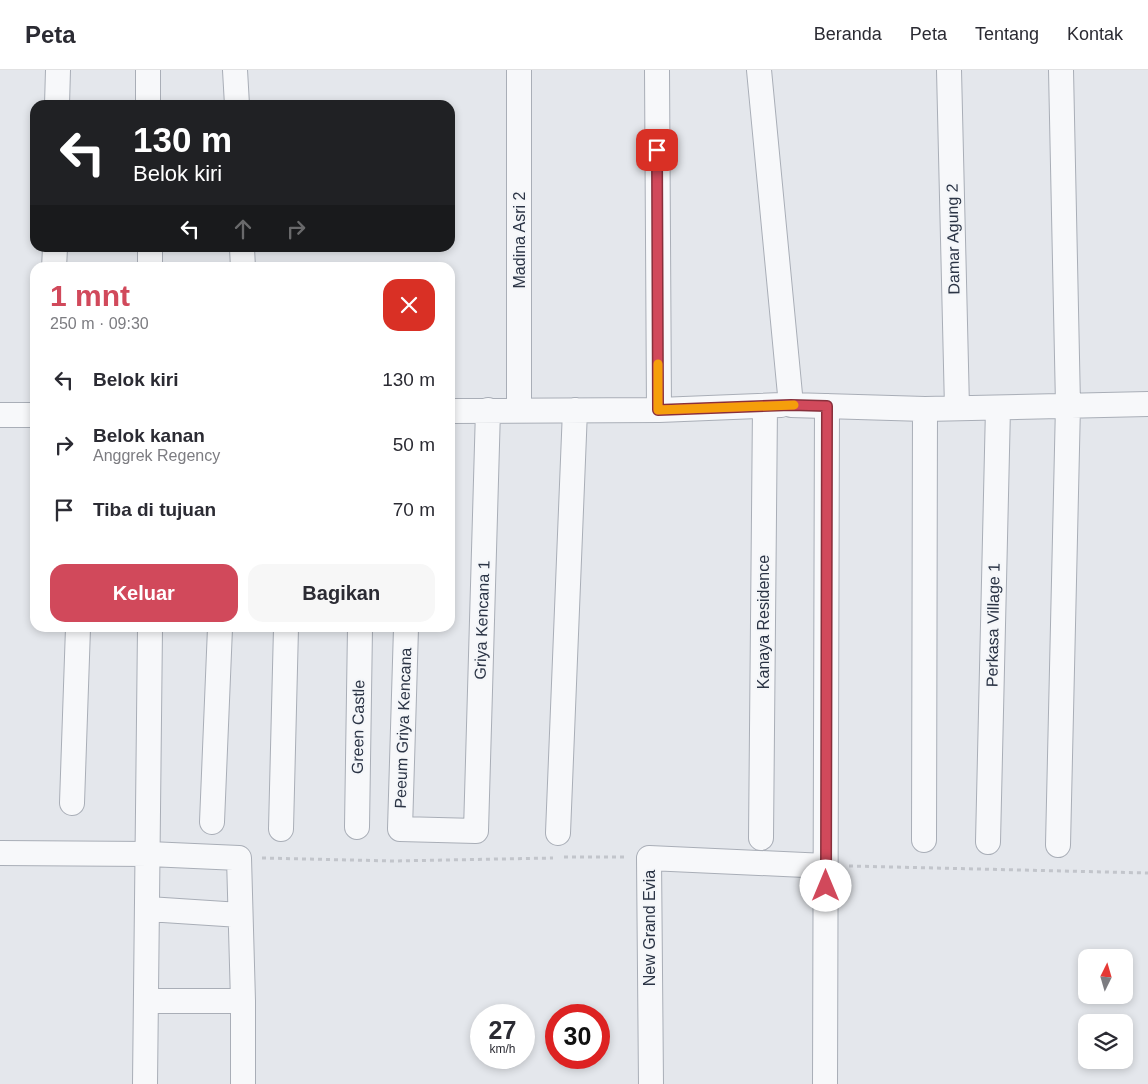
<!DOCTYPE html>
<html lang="id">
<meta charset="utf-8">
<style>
body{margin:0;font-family:Arial,sans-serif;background:#f7f7f7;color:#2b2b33;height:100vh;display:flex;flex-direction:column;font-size:19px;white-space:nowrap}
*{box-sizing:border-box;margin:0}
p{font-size:16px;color:#7c7c81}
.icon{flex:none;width:28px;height:28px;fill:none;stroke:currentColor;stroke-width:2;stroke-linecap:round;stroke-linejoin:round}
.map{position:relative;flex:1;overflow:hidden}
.panel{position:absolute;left:30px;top:192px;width:425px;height:370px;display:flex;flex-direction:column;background:#fff;border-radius:15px;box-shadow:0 2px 8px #0003}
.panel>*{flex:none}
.hud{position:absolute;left:30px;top:30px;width:425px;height:152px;border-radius:15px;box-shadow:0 2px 8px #0003;background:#202124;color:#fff;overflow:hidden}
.needle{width:32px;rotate:5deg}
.buttons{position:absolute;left:1078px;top:879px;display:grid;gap:10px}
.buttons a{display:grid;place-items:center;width:55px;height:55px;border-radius:10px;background:#fff;box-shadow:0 2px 8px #0003;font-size:25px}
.speed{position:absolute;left:470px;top:934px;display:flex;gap:10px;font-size:25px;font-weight:700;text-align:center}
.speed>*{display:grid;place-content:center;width:65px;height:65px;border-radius:50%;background:#fff;box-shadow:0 2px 8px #0003;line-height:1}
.speed small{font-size:12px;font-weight:400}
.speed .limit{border:8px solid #d22;background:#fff;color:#111}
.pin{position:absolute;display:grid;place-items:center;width:42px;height:42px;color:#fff;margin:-21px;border-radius:10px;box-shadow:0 2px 8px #0006}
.me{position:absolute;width:55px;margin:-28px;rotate:0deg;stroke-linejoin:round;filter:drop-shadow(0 0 4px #0008)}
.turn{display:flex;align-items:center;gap:18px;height:105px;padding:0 20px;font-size:22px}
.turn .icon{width:65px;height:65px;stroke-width:2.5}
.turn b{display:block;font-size:35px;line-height:42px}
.lanes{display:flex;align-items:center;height:48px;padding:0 20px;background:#0003;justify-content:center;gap:25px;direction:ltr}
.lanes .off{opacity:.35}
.round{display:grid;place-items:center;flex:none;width:52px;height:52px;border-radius:15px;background:#f7f7f7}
.head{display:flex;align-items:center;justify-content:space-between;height:85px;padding:0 20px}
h1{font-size:30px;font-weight:600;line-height:38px;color:#d1495b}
.action{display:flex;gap:10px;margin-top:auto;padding:10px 20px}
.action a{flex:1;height:58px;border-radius:15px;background:#d1495b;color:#fff;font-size:20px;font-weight:600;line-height:58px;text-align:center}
.action a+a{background:#f7f7f7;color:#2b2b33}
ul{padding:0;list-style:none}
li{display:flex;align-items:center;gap:15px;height:65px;padding:0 20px}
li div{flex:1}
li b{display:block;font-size:19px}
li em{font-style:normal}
header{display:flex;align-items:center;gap:30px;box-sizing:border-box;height:70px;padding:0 25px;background:#fff;border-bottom:1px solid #e1e1e2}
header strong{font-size:24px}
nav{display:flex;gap:28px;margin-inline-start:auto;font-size:18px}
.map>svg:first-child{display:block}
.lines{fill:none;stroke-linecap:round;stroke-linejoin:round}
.minor-casing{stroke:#a9aeb7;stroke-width:26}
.path{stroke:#c2c5cb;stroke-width:3;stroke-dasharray:4 4;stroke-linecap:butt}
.minor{stroke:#f7f8fa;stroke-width:24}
.route-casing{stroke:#882f3b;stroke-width:12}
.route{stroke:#d1495b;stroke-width:9}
.slow{stroke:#f59e0b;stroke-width:9}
.labels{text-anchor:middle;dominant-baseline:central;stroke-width:4;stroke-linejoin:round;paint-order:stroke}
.street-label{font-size:16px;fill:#2b3445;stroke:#f4f6f9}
</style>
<header>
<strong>Peta</strong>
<nav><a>Beranda</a><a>Peta</a><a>Tentang</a><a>Kontak</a></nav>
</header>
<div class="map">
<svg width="1148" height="1014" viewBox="0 0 1148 1014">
<rect width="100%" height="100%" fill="#e4e7ec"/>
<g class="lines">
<defs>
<path id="minor" d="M148,0V35
M235,0L237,35
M519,0V340
M657,0L659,340
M759,0L791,335L925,339L1148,334
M949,0L957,338
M57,35L58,0
M150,178V198
M242,178L243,198
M54,198L55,178
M450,341L659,340L781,335
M0,345H35
M406,558L400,759L476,761L488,340
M72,733L78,558
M212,752L220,558
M357,757L360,558
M281,759L286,558
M558,763L575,340
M761,768L765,336
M924,770L925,339
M988,772L998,338
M1058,775L1068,335L1061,0
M0,783L149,784L239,788L243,931V1014
M148,839L240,845
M147,931H243
M145,1014L150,558
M651,1014L649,788L826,796
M825,1014L827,336"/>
</defs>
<!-- minor casing -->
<use href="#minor" class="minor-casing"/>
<!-- path -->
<path class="path" d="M564,787H626
M262,788L394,791L553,788
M849,796L1148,803"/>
<!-- minor -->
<use href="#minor" class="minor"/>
</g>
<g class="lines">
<defs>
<path id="route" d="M657,80L658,340L791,335L827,336L826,816"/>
</defs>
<!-- route casing -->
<use href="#route" class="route-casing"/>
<!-- route -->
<use href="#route" class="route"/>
<!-- slow -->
<path class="slow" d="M658,294V340L794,335"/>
</g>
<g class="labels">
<!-- street labels -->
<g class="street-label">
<text transform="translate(953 169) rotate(-91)">Damar Agung 2</text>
<text transform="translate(519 170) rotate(-90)">Madina Asri 2</text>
<text transform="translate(482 550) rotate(-88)">Griya Kencana 1</text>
<text transform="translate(763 552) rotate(-90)">Kanaya Residence</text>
<text transform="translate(993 555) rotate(-89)">Perkasa Village 1</text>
<text transform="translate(358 657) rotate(-89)">Green Castle</text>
<text transform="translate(403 658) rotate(-88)">Peeum Griya Kencana</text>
<text transform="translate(649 858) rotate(-90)">New Grand Evia</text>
</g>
</g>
</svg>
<div class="buttons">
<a><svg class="needle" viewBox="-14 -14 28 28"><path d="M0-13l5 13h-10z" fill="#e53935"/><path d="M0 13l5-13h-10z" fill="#7c7c81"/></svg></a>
<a><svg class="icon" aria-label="layers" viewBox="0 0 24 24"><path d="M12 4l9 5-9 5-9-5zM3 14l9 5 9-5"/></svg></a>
</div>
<div class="speed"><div>27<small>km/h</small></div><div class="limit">30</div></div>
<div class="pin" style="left:657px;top:80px;background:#d93025"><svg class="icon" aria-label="arrive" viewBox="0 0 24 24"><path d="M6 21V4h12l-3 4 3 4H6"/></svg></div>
<svg class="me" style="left:826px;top:816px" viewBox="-20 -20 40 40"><circle r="19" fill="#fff"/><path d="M0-13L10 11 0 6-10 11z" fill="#d1495b"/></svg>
<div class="hud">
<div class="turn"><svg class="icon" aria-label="left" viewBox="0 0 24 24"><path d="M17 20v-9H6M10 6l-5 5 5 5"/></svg><div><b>130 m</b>Belok kiri</div></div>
<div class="lanes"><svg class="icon" aria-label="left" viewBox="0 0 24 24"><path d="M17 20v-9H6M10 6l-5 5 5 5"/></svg><svg class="icon off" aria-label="ahead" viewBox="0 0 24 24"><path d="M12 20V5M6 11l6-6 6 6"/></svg><svg class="icon off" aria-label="right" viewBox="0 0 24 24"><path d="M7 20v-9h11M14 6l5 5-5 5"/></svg></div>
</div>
<section class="panel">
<div class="head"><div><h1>1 mnt</h1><p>250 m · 09:30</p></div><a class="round" style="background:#d93025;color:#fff"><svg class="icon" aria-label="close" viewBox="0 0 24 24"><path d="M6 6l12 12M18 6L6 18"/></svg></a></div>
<ul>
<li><svg class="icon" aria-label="left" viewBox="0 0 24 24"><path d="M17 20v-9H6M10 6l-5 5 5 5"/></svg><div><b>Belok kiri</b></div><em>130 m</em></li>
<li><svg class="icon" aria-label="right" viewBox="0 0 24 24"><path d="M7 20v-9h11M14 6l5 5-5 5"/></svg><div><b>Belok kanan</b><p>Anggrek Regency</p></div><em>50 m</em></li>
<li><svg class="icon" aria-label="arrive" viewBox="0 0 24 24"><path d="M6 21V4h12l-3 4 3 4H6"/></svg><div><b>Tiba di tujuan</b></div><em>70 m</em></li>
</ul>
<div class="action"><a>Keluar</a><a>Bagikan</a></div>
</section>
</div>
